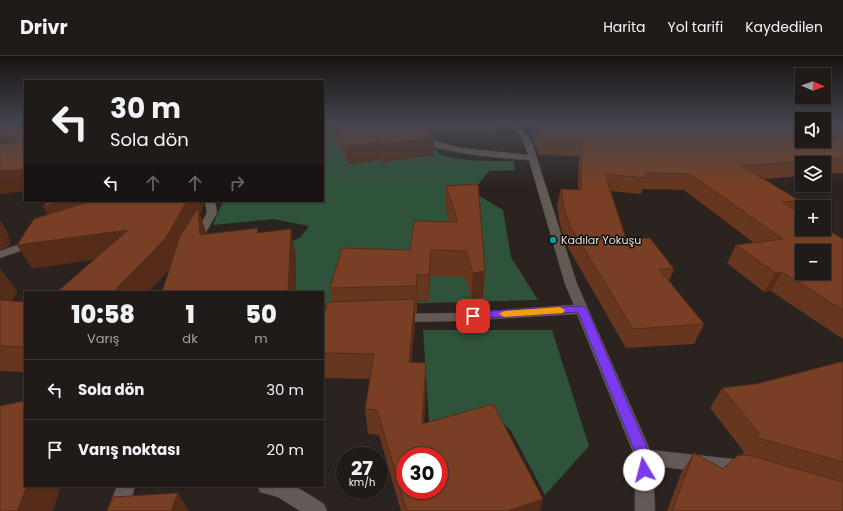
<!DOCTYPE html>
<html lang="tr">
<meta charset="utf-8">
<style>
body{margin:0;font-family:Poppins,sans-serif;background:#2d2725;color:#f1f3f6;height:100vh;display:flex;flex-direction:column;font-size:15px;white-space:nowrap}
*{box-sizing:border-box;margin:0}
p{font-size:13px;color:#a2a1a2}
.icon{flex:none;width:22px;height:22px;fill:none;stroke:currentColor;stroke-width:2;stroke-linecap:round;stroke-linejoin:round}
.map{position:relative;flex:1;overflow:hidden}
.panel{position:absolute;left:24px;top:235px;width:300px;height:196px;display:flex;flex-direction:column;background:#201a18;border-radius:0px;box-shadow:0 1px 3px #0004,0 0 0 1px #3d3837}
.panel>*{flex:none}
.top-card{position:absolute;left:24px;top:24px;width:300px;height:122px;border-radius:0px;box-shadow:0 1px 3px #0004,0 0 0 1px #3d3837;background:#201a18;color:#f1f3f6;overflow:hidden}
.needle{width:26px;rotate:92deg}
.fabs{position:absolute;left:795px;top:12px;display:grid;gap:8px}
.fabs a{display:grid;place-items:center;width:36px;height:36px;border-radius:0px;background:#201a18;box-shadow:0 1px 3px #0004,0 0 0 1px #3d3837;font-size:20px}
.speed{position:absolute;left:336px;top:391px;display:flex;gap:8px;font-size:20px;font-weight:700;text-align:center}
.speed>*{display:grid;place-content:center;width:52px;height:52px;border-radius:50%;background:#201a18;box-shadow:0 1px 3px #0004,0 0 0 1px #3d3837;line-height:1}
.speed small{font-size:10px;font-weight:400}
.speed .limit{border:6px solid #d22;background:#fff;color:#111}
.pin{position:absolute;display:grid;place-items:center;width:34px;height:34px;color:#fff;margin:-17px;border-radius:8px;box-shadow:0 2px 6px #0006}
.me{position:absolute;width:44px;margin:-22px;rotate:352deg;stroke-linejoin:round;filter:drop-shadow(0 0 3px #0008)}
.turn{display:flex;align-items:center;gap:14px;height:84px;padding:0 20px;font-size:18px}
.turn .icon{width:52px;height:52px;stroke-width:2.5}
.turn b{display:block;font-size:28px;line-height:34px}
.lanes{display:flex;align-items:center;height:38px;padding:0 20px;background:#0003;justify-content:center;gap:20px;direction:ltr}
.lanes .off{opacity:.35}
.eta{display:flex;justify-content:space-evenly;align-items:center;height:68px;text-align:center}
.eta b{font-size:24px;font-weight:800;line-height:28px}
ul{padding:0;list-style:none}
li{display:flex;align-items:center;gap:12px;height:60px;padding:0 20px;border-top:1px solid #3d3837}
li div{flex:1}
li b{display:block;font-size:15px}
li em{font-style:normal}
header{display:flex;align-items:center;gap:24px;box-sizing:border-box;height:56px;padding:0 20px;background:#201a18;border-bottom:1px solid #3d3837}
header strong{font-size:19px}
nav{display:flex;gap:22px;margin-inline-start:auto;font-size:14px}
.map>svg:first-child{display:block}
.green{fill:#2f523a}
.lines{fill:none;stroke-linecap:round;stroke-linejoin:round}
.minor-casing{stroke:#47413d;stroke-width:1}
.minor{fill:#635a56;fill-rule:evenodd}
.wall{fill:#67361f}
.shaded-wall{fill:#542c19}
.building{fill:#783f24;stroke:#542c19;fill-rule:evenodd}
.route{fill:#7c3aed;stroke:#51269a}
.slow{fill:#f59e0b}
.culture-dot{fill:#0f9aa8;stroke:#110d0c;stroke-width:1.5}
.labels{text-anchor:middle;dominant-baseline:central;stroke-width:3;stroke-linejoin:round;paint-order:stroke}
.poi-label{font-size:11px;fill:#eae5e2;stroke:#110d0c;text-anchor:start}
</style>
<header>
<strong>Drivr</strong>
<nav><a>Harita</a><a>Yol tarifi</a><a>Kaydedilen</a></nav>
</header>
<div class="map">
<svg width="843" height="455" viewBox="0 0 843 455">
<rect width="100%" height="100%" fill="#2b2320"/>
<!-- green -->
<path class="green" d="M323,68H334L410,81L434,91L439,98C463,106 488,105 514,105L515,114L489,115L475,133L478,139L503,154L511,201L538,244L323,250V236H172L258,197L300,182L309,170L273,163L213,169L223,145H323Z
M423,274H552L589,390L545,439L511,375L489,353L430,378Z"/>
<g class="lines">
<defs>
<path id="minor" d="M503,68C520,68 524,73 532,87L577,228L650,394L742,404L748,406L751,412L748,418L742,420L653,410L655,455H635V401L577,258L458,265L399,266L394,265L392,262L394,259L399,258L458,257L574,249L565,228L529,104C504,102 435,98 416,82L420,80L461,92L528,99L524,87L518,75Z
M205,145H215L217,157L200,187H192L191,185L207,157Z
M33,184L38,187L37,189L0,202V195Z
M117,430H135L128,455H108Z
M258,430H295L324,448L327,455H300L278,441L260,436Z"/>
</defs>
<!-- minor casing -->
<use href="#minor" class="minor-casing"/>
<!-- minor -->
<use href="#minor" class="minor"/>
</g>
<!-- wall -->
<path class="wall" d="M326,68H497V69L496,79L430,77L434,99L382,106L381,104L348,108Z
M527,68H802V85H824V68H843V117L824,118V107H802V120L764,123L800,145L795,154L843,183V283L771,235L764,236L727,207L736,189L754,187L684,134L643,133L641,138L610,135L626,183L674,213L669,225L704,268L694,288L626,292L566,188L560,169L557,149L561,133L578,134L579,100L539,99Z
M446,130L485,215L483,241L471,243L465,221L430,220L429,246L417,245V257H415V268L411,307L426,332L424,367L540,455H401L379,379L368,378L365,353L370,323L323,322V261L332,246L330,232L410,194L449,166L446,153Z
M0,212L17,236L11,245L25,246V316L0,315Z
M843,306V455H667L681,417L694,397L723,413L741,399L744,396L710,352L722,332L756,328Z"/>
<!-- shaded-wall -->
<path class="shaded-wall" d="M828,68H843V75Z
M14,80L25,99L0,102V82Z
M434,81V99L382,106L381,88Z
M380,86L381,104L348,108L346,90Z
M25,113V135L0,138V115Z
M57,145H163L56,173L43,151Z
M187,145H204V149L200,158L207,179L175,207L149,236H113Z
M0,164L6,173L11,189L0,194Z
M291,173L296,200V236H288Z
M128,174L138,197L32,213L17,189Z
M431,194L429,246V219Z
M0,212L17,236L0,259Z
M485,215L483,241L471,243L473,217Z
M782,216L771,235L764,236L775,217Z
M417,219V257L416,230Z
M415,243V268L409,332V306Z
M426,307V332L422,393V368Z
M27,430H61L53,455H17Z
M178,437L189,455H171Z
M543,443L540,455H507Z"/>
<!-- building -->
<path class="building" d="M0,68H25V113L0,115V88L15,86L16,81L14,80L0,82Z
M333,68H417L425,71L434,81L381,88L380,86L346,90Z
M471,68H497V69Z
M534,68H790L802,71V85H824V77L843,83V102L742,110L800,145L782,146L802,158V173H824V172L843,183V254L782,216L775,217L736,189L783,183L690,118L645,117L647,122L605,118L626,183L650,182L674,213H659L704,268L633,273L570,170L564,152L561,133L581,134L582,85H542ZM802,195H824V217H802Z
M824,68H830L832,70L843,69V76L824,70Z
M478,128L485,215L473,217L466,195L431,194L429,219H417L416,230L330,232L342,192L410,194L414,165L458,166L446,130Z
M47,145H60L43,151Z
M91,145H187L165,183L113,236H57L128,174L17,189L34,163Z
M198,152L200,179L258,172L257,177L291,173L288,236H162L180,180Z
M415,243L409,306L426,307L422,368L493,348L543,443L507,455H407L377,354L365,353L374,298L323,297V261L328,246ZM405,400H439V434H405Z
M0,244L25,246V291H22L0,290Z
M841,306H843V406L755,381L759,377L722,332L756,328Z
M25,345V430H27L17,455H0V350Z
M694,397L723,413L738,399L752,400L843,426V455H672Z
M178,437L171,455H107L113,441Z"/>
<!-- sky -->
<linearGradient id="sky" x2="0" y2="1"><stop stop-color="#181312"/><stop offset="0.52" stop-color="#44454e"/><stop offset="1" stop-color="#44454e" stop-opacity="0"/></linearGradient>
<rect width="843" height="131" fill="url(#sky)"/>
<!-- route -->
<path class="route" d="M582,250L587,253L651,401V414L649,419L644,421L639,419L637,414V401L578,256L473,263L468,260L473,256Z"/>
<!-- slow -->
<path class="slow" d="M560,251L565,254L563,257L504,261L499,258L504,255Z"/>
<!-- markers -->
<circle class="culture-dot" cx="553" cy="184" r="4"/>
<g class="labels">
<!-- poi labels -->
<g class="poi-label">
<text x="561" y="184">Kadılar Yokuşu</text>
</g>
</g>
</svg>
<div class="fabs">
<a><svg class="needle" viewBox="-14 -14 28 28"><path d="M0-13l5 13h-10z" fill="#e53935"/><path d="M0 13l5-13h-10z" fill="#a2a1a2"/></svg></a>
<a><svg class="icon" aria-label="sound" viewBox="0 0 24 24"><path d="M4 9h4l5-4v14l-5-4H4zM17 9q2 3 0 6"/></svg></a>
<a><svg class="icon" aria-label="layers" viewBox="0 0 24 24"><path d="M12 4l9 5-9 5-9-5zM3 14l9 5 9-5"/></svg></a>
<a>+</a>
<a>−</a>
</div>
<div class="speed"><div>27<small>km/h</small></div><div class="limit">30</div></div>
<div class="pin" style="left:473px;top:260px;background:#d93025"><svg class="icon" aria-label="arrive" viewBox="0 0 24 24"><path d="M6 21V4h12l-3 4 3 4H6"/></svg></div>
<svg class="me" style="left:644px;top:414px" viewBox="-20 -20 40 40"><circle r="19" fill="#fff"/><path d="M0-13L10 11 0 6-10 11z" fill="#7c3aed"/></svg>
<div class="top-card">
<div class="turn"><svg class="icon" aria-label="left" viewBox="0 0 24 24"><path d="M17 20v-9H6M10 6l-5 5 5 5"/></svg><div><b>30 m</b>Sola dön</div></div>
<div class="lanes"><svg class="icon" aria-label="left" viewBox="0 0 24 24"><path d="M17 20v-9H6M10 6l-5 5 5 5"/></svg><svg class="icon off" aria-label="ahead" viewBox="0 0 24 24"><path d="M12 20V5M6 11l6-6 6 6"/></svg><svg class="icon off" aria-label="ahead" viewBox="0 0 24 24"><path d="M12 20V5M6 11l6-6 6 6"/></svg><svg class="icon off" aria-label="right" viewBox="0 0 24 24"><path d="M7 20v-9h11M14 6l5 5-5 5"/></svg></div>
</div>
<section class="panel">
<div class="eta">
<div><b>10:58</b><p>Varış</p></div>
<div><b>1</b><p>dk</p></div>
<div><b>50</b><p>m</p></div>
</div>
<ul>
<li><svg class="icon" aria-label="left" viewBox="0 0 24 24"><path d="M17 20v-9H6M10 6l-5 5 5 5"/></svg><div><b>Sola dön</b></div><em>30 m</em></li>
<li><svg class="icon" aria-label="arrive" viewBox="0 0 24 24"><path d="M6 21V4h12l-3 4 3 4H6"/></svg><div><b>Varış noktası</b></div><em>20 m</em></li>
</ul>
</section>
</div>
